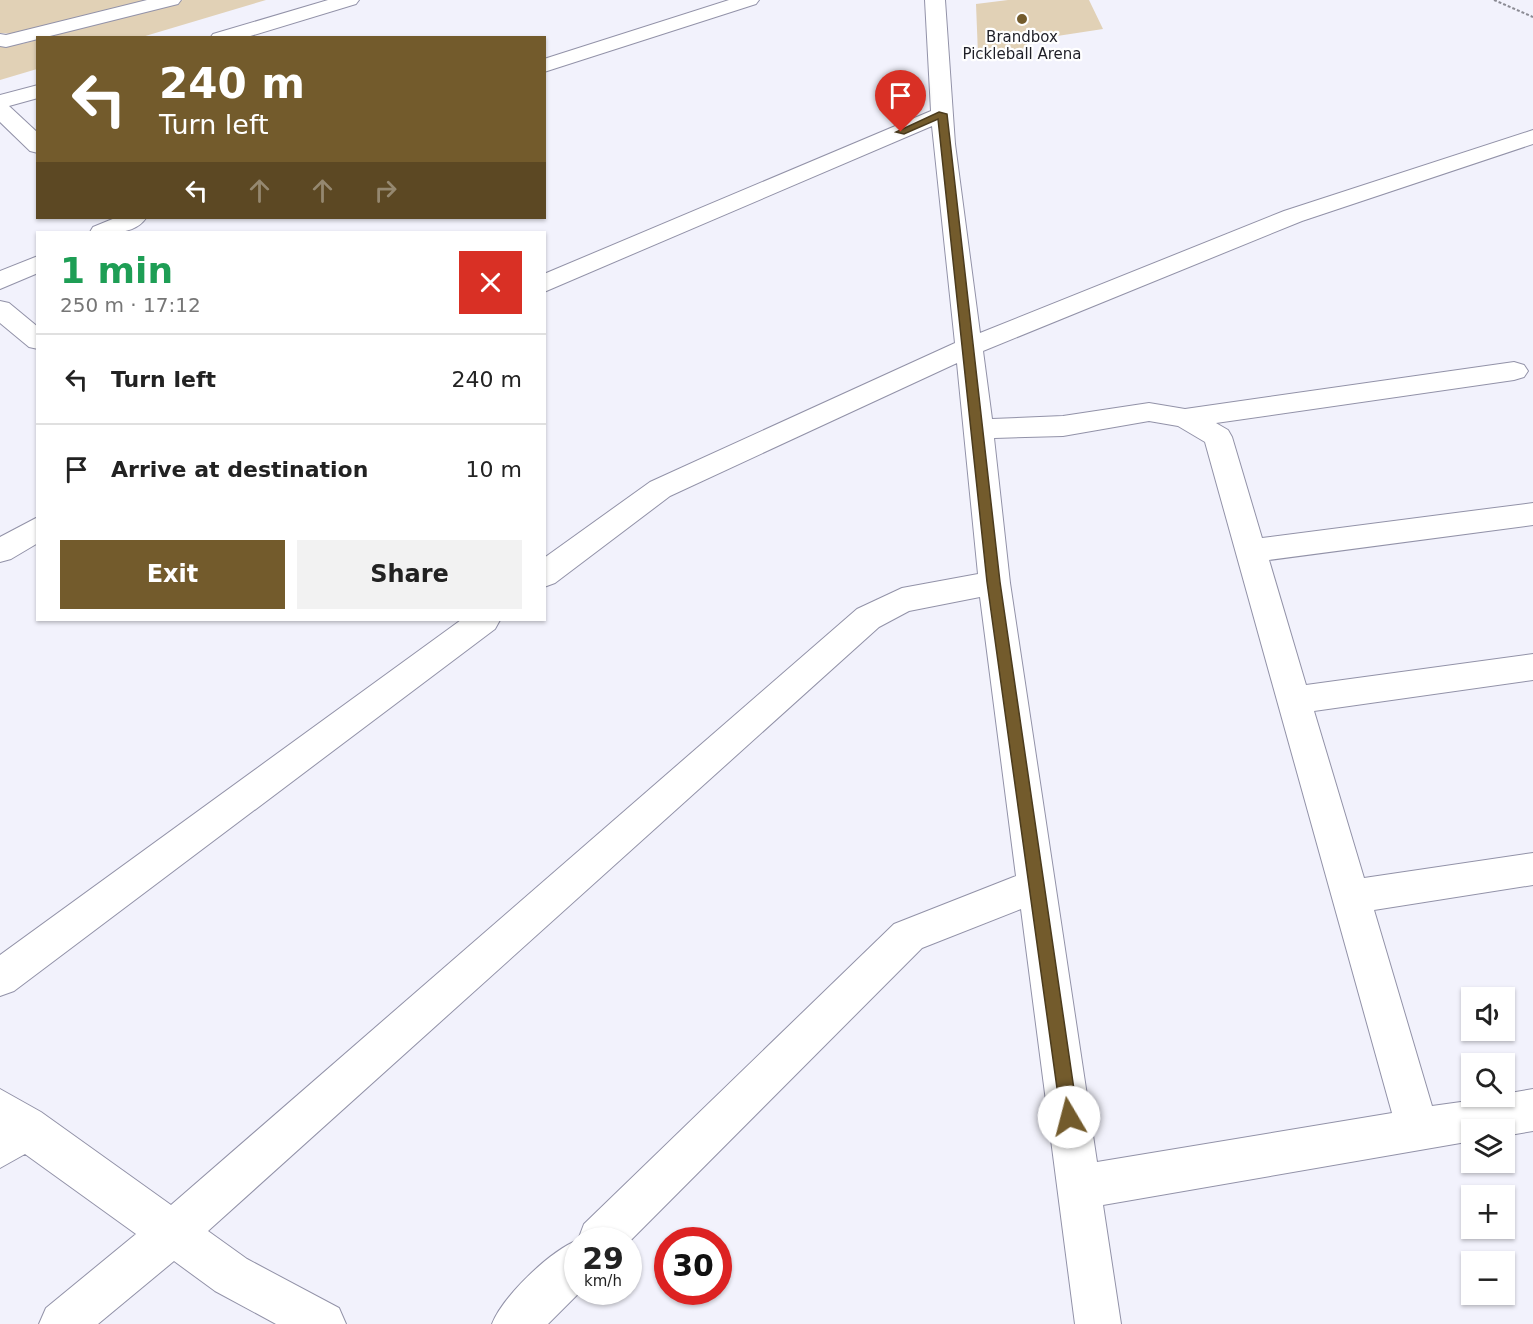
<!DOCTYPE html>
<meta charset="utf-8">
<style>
body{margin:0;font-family:"DejaVu Sans",sans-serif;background:#f2f2f2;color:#222;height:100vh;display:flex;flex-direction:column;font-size:22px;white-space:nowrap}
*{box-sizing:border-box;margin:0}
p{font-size:20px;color:#767676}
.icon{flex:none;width:33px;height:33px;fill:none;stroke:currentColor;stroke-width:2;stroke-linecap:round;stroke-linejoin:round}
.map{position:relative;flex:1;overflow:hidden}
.sheet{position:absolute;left:36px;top:231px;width:510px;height:390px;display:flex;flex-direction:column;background:#fff;border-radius:0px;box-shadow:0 2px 4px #0004}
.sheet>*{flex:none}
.guide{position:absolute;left:36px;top:36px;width:510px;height:183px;border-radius:0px;box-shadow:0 2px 4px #0004;background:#735b2c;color:#fff;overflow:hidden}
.fabs{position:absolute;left:1461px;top:987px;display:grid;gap:12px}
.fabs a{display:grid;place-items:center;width:54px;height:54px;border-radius:0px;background:#fff;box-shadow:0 2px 4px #0004;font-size:30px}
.speed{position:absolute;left:564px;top:1227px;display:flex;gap:12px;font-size:30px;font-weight:700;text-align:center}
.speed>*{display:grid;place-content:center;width:78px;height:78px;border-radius:50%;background:#fff;box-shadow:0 2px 4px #0004;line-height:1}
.speed small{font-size:15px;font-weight:400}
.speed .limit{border:9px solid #d22;background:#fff;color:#111}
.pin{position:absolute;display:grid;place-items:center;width:51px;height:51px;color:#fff;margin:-62px -26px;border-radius:50% 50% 50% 0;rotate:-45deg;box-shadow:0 0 6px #0007}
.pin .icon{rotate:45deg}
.me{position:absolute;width:66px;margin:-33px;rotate:352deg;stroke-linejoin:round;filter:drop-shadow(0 0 4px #0008)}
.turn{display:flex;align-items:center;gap:21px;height:126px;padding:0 24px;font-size:27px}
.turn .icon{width:78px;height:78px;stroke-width:2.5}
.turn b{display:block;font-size:42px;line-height:51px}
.lanes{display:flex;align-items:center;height:57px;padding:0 24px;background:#0003;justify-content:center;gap:30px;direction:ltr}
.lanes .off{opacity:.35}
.round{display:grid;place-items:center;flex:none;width:63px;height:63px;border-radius:0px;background:#f2f2f2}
.head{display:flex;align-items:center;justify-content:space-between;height:102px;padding:0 24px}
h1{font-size:36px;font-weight:600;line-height:45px;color:#1e9e55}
.cta{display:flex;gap:12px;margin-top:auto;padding:12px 24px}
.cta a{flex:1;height:69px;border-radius:0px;background:#735b2c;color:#fff;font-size:24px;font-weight:600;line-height:69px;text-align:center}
.cta a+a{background:#f2f2f2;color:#222}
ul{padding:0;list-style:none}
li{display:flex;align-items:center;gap:18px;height:90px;padding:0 24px;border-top:2px solid #e0e0e0}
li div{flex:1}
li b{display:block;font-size:22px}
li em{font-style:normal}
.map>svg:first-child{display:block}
.green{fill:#e1d1b6}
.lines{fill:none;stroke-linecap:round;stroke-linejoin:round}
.minor-casing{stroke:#9292a8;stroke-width:2}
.path{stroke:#8b8b94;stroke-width:2;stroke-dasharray:3 2;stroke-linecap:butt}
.minor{fill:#fff;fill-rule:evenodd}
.route{fill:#735b2c;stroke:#4b3b1d;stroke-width:1.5}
.poi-dot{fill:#735b2c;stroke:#fff;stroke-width:2}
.labels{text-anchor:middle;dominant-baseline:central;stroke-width:4.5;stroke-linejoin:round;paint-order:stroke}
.far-poi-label{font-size:15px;fill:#1f1f27;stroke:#fff}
</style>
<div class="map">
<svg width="1533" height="1324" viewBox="0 0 1533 1324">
<rect width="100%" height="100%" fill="#f2f2fc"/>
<!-- green -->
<path class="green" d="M0,0H156L26,35L0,33Z
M183,0H266L142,37L46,38Z
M1008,0H1089L1103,29L1031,40L1022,50L978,55L976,4Z
M37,40V69L0,80V45L21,44Z"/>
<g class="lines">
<defs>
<path id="minor" d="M147,0H181L178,4L6,47L0,46V34L6,35Z
M328,0H359L356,4L244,38H210L213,34Z
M729,0H759L756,4L544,72V59Z
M925,0H945L955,144L980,333L1284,211L1533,130V144L1302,221L983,351L992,419L1063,416L1149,403L1185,409L1514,362L1524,365L1528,371L1524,377L1514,380L1216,423L1228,430L1232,437L1262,538L1533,503V525L1269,560L1306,685L1533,654V680L1314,711L1364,878L1533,853V885L1374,910L1432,1106L1504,1096V1094L1533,1089V1131L1504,1136V1130H1472V1141L1103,1205L1121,1324H1075L1021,909L922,948L628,1243V1240H578V1292H580L548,1324H492C503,1296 550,1251 578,1240L584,1224L894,924L1016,876L980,597L909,611L879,627L208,1231L247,1259L339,1308L346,1324H276L215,1291L174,1261L98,1324H39L46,1308L136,1234L25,1154L0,1168V1089L41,1112L171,1205L857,609L902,588L978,574L957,363L670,496L555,583L544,587V558L650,482L955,343L932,126L544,292V274L931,111ZM1149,421L1178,426L1205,442L1392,1113L1097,1162L1010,583L994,438L1063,436Z
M38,85V98L9,106L38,133V153L30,151L0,122V95Z
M115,218H146C135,235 107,234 90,232L93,227Z
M38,256V273L0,289V271Z
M0,301L9,303L38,327V349L29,347L0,323Z
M38,517V543L11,559L0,562V537Z
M461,620H500L495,629L14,991L0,996V955Z"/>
</defs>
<!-- minor casing -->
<use href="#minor" class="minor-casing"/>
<!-- path -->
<path class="path" d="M1494,0L1533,17"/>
<!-- minor -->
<use href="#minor" class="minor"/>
</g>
<!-- route -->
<path class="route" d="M939,112L947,114L1000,582L1078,1117L1076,1124L1069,1126L1063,1124L1061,1117L987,582L938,119L904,134L896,132Z"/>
<!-- markers -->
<circle class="poi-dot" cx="1022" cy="19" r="6"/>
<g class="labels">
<!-- far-poi labels -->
<g class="far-poi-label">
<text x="1022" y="37">Brandbox<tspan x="1022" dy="17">Pickleball Arena</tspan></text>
</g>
</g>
</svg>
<div class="fabs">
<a><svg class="icon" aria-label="sound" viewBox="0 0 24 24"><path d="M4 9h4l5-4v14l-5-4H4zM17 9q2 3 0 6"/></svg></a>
<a><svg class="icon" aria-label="search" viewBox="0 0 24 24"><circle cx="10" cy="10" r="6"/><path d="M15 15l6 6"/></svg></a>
<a><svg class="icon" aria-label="layers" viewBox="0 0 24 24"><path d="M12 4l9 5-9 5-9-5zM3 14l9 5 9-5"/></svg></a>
<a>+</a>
<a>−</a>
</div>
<div class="speed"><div>29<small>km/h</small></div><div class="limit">30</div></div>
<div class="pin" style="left:901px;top:132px;background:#d93025"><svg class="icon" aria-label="arrive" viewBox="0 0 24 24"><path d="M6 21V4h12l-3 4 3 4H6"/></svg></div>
<svg class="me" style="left:1069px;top:1117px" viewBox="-20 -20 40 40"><circle r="19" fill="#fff"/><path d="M0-13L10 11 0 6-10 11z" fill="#735b2c"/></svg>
<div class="guide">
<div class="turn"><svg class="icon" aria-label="left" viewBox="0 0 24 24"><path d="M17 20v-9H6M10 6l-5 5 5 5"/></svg><div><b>240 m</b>Turn left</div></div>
<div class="lanes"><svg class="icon" aria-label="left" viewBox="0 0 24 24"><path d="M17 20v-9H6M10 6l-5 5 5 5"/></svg><svg class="icon off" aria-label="ahead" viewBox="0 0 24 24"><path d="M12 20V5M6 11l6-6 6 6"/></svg><svg class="icon off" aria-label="ahead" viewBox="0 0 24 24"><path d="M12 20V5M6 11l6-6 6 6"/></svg><svg class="icon off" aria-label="right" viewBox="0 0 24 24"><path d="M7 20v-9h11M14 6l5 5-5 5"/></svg></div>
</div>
<section class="sheet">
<div class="head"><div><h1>1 min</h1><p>250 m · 17:12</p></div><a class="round" style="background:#d93025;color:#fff"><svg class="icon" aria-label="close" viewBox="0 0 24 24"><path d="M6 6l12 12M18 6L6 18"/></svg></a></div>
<ul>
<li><svg class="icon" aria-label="left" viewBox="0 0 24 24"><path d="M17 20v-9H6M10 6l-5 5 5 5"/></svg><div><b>Turn left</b></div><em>240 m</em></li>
<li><svg class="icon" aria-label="arrive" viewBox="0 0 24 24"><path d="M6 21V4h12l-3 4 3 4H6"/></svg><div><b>Arrive at destination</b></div><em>10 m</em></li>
</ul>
<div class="cta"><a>Exit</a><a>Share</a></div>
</section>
</div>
